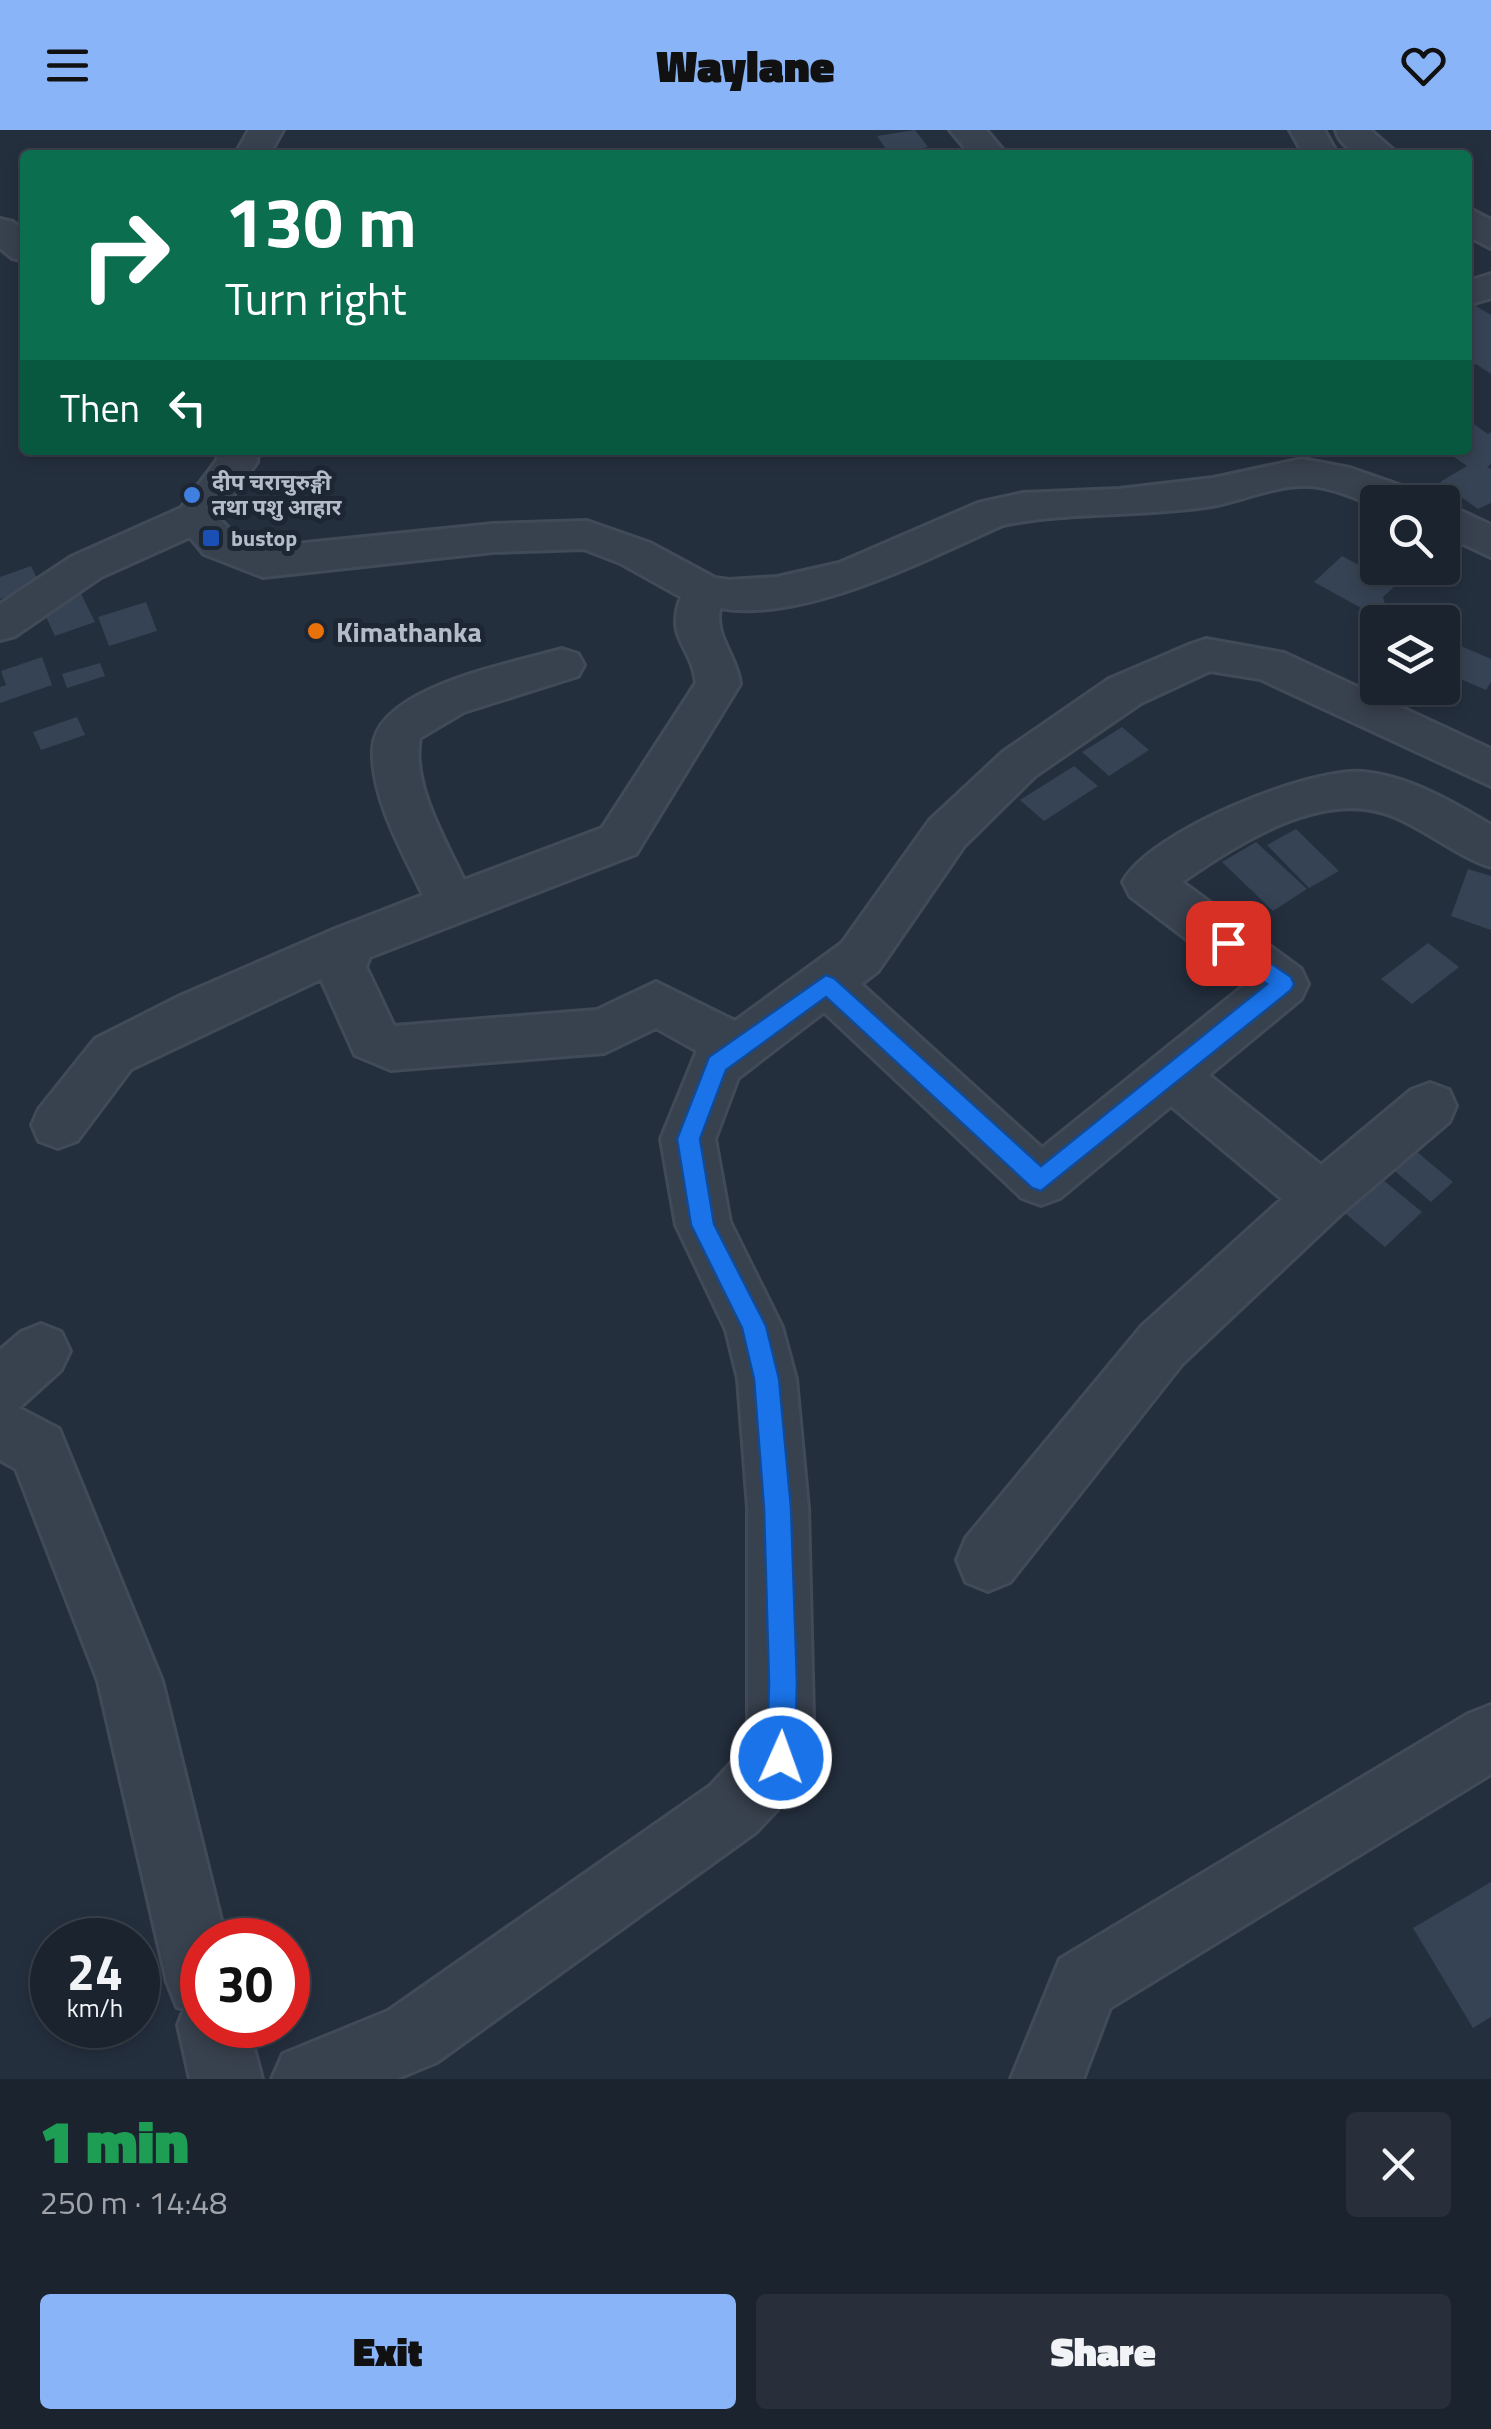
<!DOCTYPE html>
<meta charset="utf-8">
<style>
body{margin:0;font-family:"Titillium Web","Noto Sans Devanagari",sans-serif;background:#282f3a;color:#f1f3f6;height:100vh;display:flex;flex-direction:column;font-size:38px;white-space:nowrap}
*{box-sizing:border-box;margin:0}
p{font-size:32px;color:#a0a4aa}
.icon{flex:none;width:55px;height:55px;fill:none;stroke:currentColor;stroke-width:2;stroke-linecap:round;stroke-linejoin:round}
.map{position:relative;height:1949px;overflow:hidden}
.sheet{display:flex;flex-direction:column;background:#1b232e;flex:1}
.sheet>*{flex:none}
.guide{position:absolute;left:20px;top:20px;width:1452px;height:305px;border-radius:10px;box-shadow:0 5px 15px #0003,0 0 0 2px #39404a;background:#0b6e4f;color:#fff;overflow:hidden}
.tools{position:absolute;left:1360px;top:355px;display:grid;gap:20px}
.tools a{display:grid;place-items:center;width:100px;height:100px;border-radius:10px;background:#1b232e;box-shadow:0 5px 15px #0003,0 0 0 2px #39404a;font-size:50px}
.speed{position:absolute;left:30px;top:1788px;display:flex;gap:20px;font-size:50px;font-weight:700;text-align:center}
.speed>*{display:grid;place-content:center;width:130px;height:130px;border-radius:50%;background:#1b232e;box-shadow:0 5px 15px #0003,0 0 0 2px #39404a;line-height:1}
.speed small{font-size:25px;font-weight:400}
.speed .limit{border:15px solid #d22;background:#fff;color:#111}
.pin{position:absolute;display:grid;place-items:center;width:85px;height:85px;color:#fff;margin:-42px;border-radius:20px;box-shadow:0 5px 15px #0006}
.me{position:absolute;width:110px;margin:-55px;rotate:2deg;stroke-linejoin:round;filter:drop-shadow(0 0 8px #0008)}
.turn{display:flex;align-items:center;gap:35px;height:210px;padding:0 40px;font-size:45px}
.turn .icon{width:130px;height:130px;stroke-width:2.5}
.turn b{display:block;font-size:70px;line-height:85px}
.then{display:flex;align-items:center;height:95px;padding:0 40px;background:#0003;gap:20px;font-size:38px}
.round{display:grid;place-items:center;flex:none;width:105px;height:105px;border-radius:10px;background:#282f3a}
.headline{display:flex;align-items:center;justify-content:space-between;height:170px;padding:0 40px}
h1{font-size:60px;font-weight:800;line-height:75px;color:#1e9e55}
.action{display:flex;gap:20px;margin-top:auto;padding:20px 40px}
.action a{flex:1;height:115px;border-radius:10px;background:#8ab4f8;color:#111;font-size:40px;font-weight:800;line-height:115px;text-align:center}
.action a+a{background:#282f3a;color:#f1f3f6}
header{display:flex;justify-content:space-between;align-items:center;height:130px;padding:0 40px;background:#8ab4f8;color:#111;font-size:45px;font-weight:800}
.map>svg:first-child{display:block}
.building{fill:#364354}
.lines{fill:none;stroke-linecap:round;stroke-linejoin:round}
.minor-casing{stroke:#414a57;stroke-width:6}
.minor{fill:#38414e;fill-rule:evenodd}
.route{fill:#1a73e8;stroke:#114b97;stroke-width:2.5}
.shop-dot{fill:#3f7fe0;stroke:#1d2633;stroke-width:4}
.transit-dot{fill:#1a4fb4;stroke:#1d2633;stroke-width:4}
.food-dot{fill:#e8710a;stroke:#1d2633;stroke-width:4}
.labels{text-anchor:middle;dominant-baseline:central;stroke-width:10;stroke-linejoin:round;paint-order:stroke}
.far-poi-label{font-size:22px;font-weight:bold;fill:#b4bcc9;stroke:#1d2633;text-anchor:start}
.poi-label{font-size:28px;font-weight:bold;fill:#b4bcc9;stroke:#1d2633;text-anchor:start}
</style>
<header><svg class="icon" aria-label="menu" viewBox="0 0 24 24"><path d="M4 6h16M4 12h16M4 18h16"/></svg>Waylane<svg class="icon" aria-label="heart" viewBox="0 0 24 24"><path d="M12 20l-8-8c-3-5 5-10 8-4 3-6 11-1 8 4z"/></svg></header>
<div class="map">
<svg width="1491" height="1949" viewBox="0 0 1491 1949">
<rect width="100%" height="100%" fill="#242f3e"/>
<!-- building -->
<path class="building" d="M915,0L928,17L890,25L877,6Z
M1474,175L1491,185V244L1476,234L1468,238V178Z
M1468,290L1488,304L1491,302V334L1487,337L1491,339V373L1478,379L1440,352L1467,336L1444,320H1468Z
M1342,426L1396,455L1383,467L1385,474L1370,483L1314,452Z
M31,436L40,455L0,469V447Z
M80,462L95,492L55,506L41,476Z
M146,472L157,501L109,516L98,487Z
M1391,477L1427,492H1381Z
M1461,516L1491,529V552L1486,560L1444,542Z
M42,527L52,555L0,573V557L6,555L1,541Z
M100,533L105,546L67,558L62,544Z
M77,587L85,605L41,620L33,602Z
M1122,597L1149,620L1109,646L1082,622Z
M1074,636L1098,656L1044,691L1020,670Z
M1296,699L1339,741L1309,758L1267,715Z
M1256,712L1307,759L1273,781L1222,732Z
M1468,739L1491,746V800L1451,786Z
M1428,813L1459,837L1412,874L1381,849Z
M1411,1017L1453,1052L1431,1072L1390,1037Z
M1377,1045L1422,1082L1385,1117L1340,1079Z
M1491,1752V1887L1473,1898L1413,1798Z"/>
<g class="lines">
<defs>
<path id="minor" d="M249,0H283L269,25H235Z
M950,0H986L1007,25H971Z
M1290,0H1324L1338,25H1304Z
M1336,0H1370L1399,25C1375,25 1343,27 1336,0Z
M1468,78L1491,90V118L1468,106Z
M0,89L13,92L25,102V131L12,128L0,118Z
M1491,144V168L1468,175V151Z
M218,320H258L257,332L218,387L234,404L266,417L493,394L587,391L650,413L715,448L729,450L777,447L839,433L978,373L1023,363L1119,359L1213,348L1302,329L1350,338L1419,362L1425,372H1378V377C1354,368 1328,355 1303,356C1273,356 1241,371 1212,376C1143,387 1071,381 1003,395C926,429 805,493 720,478C714,508 737,525 740,554L636,724L370,827L366,837L394,896L597,880L656,852L735,891L842,813L930,690L1003,622L1109,549L1191,514L1206,509L1284,523L1491,619V656L1260,549L1210,541L1141,573L1035,646L964,716L878,841L861,854L1042,1018L1246,854L1130,766L1123,752C1149,702 1307,638 1363,642C1408,646 1453,672 1491,695V737C1457,726 1428,701 1395,687C1324,656 1239,713 1182,752L1301,839L1308,854L1301,869L1209,945L1321,1035L1411,960L1430,953L1449,960L1456,976L1449,992L1340,1085L1182,1234L1010,1452L988,1461L966,1452L957,1430L966,1408L1142,1196L1282,1069L1171,976L1060,1068L1041,1075L1022,1068L824,882L738,948L715,1009L730,1092L782,1197L796,1249L808,1378L814,1628L804,1651L756,1702L437,1932L396,1949H272L283,1924L388,1881L710,1656L748,1615V1378L738,1249L726,1200L676,1095L661,1009L697,921L656,898L604,923L391,940L355,925L321,849L131,939L77,1011L58,1018L39,1011L32,995L39,979L95,909L180,866L335,799L423,765C403,722 371,668 373,619C375,557 514,533 562,519L578,524L584,535L578,546L464,582L420,608C411,653 445,710 464,750L602,698L696,553C692,515 665,510 681,467L620,433L584,419L493,422L263,447L204,424L190,407L101,447L15,506L0,510V474L71,427L181,378L217,330Z
M1440,372H1442L1491,395V427L1442,404Z
M41,1194L61,1202L70,1221L61,1240L19,1278L59,1299L162,1551L226,1810H202V1895H248L262,1949H190L178,1895L184,1879L177,1877L167,1852L98,1551L16,1339L0,1330V1220L21,1202Z
M1491,1575V1644L1110,1878L1083,1949H1011L1060,1829L1468,1584Z"/>
</defs>
<!-- minor casing -->
<use href="#minor" class="minor-casing"/>
<!-- minor -->
<use href="#minor" class="minor"/>
</g>
<!-- route -->
<path class="route" d="M1228,804L1291,847L1294,854L1291,860L1041,1061L1032,1058L826,867L726,940L700,1009L714,1094L766,1196L779,1249L791,1378L797,1552L795,1628L791,1638L781,1642L771,1638L767,1628L769,1552L764,1378L754,1249L742,1198L691,1095L677,1009L709,927L826,845L834,848L1041,1036L1267,854L1221,819L1218,813Z"/>
<!-- markers -->
<circle class="shop-dot" cx="192" cy="365" r="10"/>
<rect class="transit-dot" x="201" y="398" width="20" height="20" rx="5"/>
<circle class="food-dot" cx="316" cy="501" r="10"/>
<g class="labels">
<!-- far-poi labels -->
<g class="far-poi-label">
<text x="212" y="352">दीप चराचुरुङ्गी<tspan x="212" dy="25">तथा पशु आहार</tspan></text>
<text x="231" y="408">bustop</text>
</g>
<!-- poi labels -->
<g class="poi-label">
<text x="336" y="501">Kimathanka</text>
</g>
</g>
</svg>
<div class="tools">
<a><svg class="icon" aria-label="search" viewBox="0 0 24 24"><circle cx="10" cy="10" r="6"/><path d="M15 15l6 6"/></svg></a>
<a><svg class="icon" aria-label="layers" viewBox="0 0 24 24"><path d="M12 4l9 5-9 5-9-5zM3 14l9 5 9-5"/></svg></a>
</div>
<div class="speed"><div>24<small>km/h</small></div><div class="limit">30</div></div>
<div class="pin" style="left:1228px;top:813px;background:#d93025"><svg class="icon" aria-label="arrive" viewBox="0 0 24 24"><path d="M6 21V4h12l-3 4 3 4H6"/></svg></div>
<svg class="me" style="left:781px;top:1628px" viewBox="-20 -20 40 40"><circle r="17" fill="#1a73e8" stroke="#fff" stroke-width="3"/><path d="M0-11L8 9 0 5-8 9z" fill="#fff"/></svg>
<div class="guide">
<div class="turn"><svg class="icon" aria-label="right" viewBox="0 0 24 24"><path d="M7 20v-9h11M14 6l5 5-5 5"/></svg><div><b>130 m</b>Turn right</div></div>
<div class="then">Then<svg class="icon" aria-label="left" viewBox="0 0 24 24"><path d="M17 20v-9H6M10 6l-5 5 5 5"/></svg></div>
</div>
</div>
<section class="sheet">
<div class="headline"><div><h1>1 min</h1><p>250 m · 14:48</p></div><a class="round"><svg class="icon" aria-label="close" viewBox="0 0 24 24"><path d="M6 6l12 12M18 6L6 18"/></svg></a></div>
<div class="action"><a>Exit</a><a>Share</a></div>
</section>
